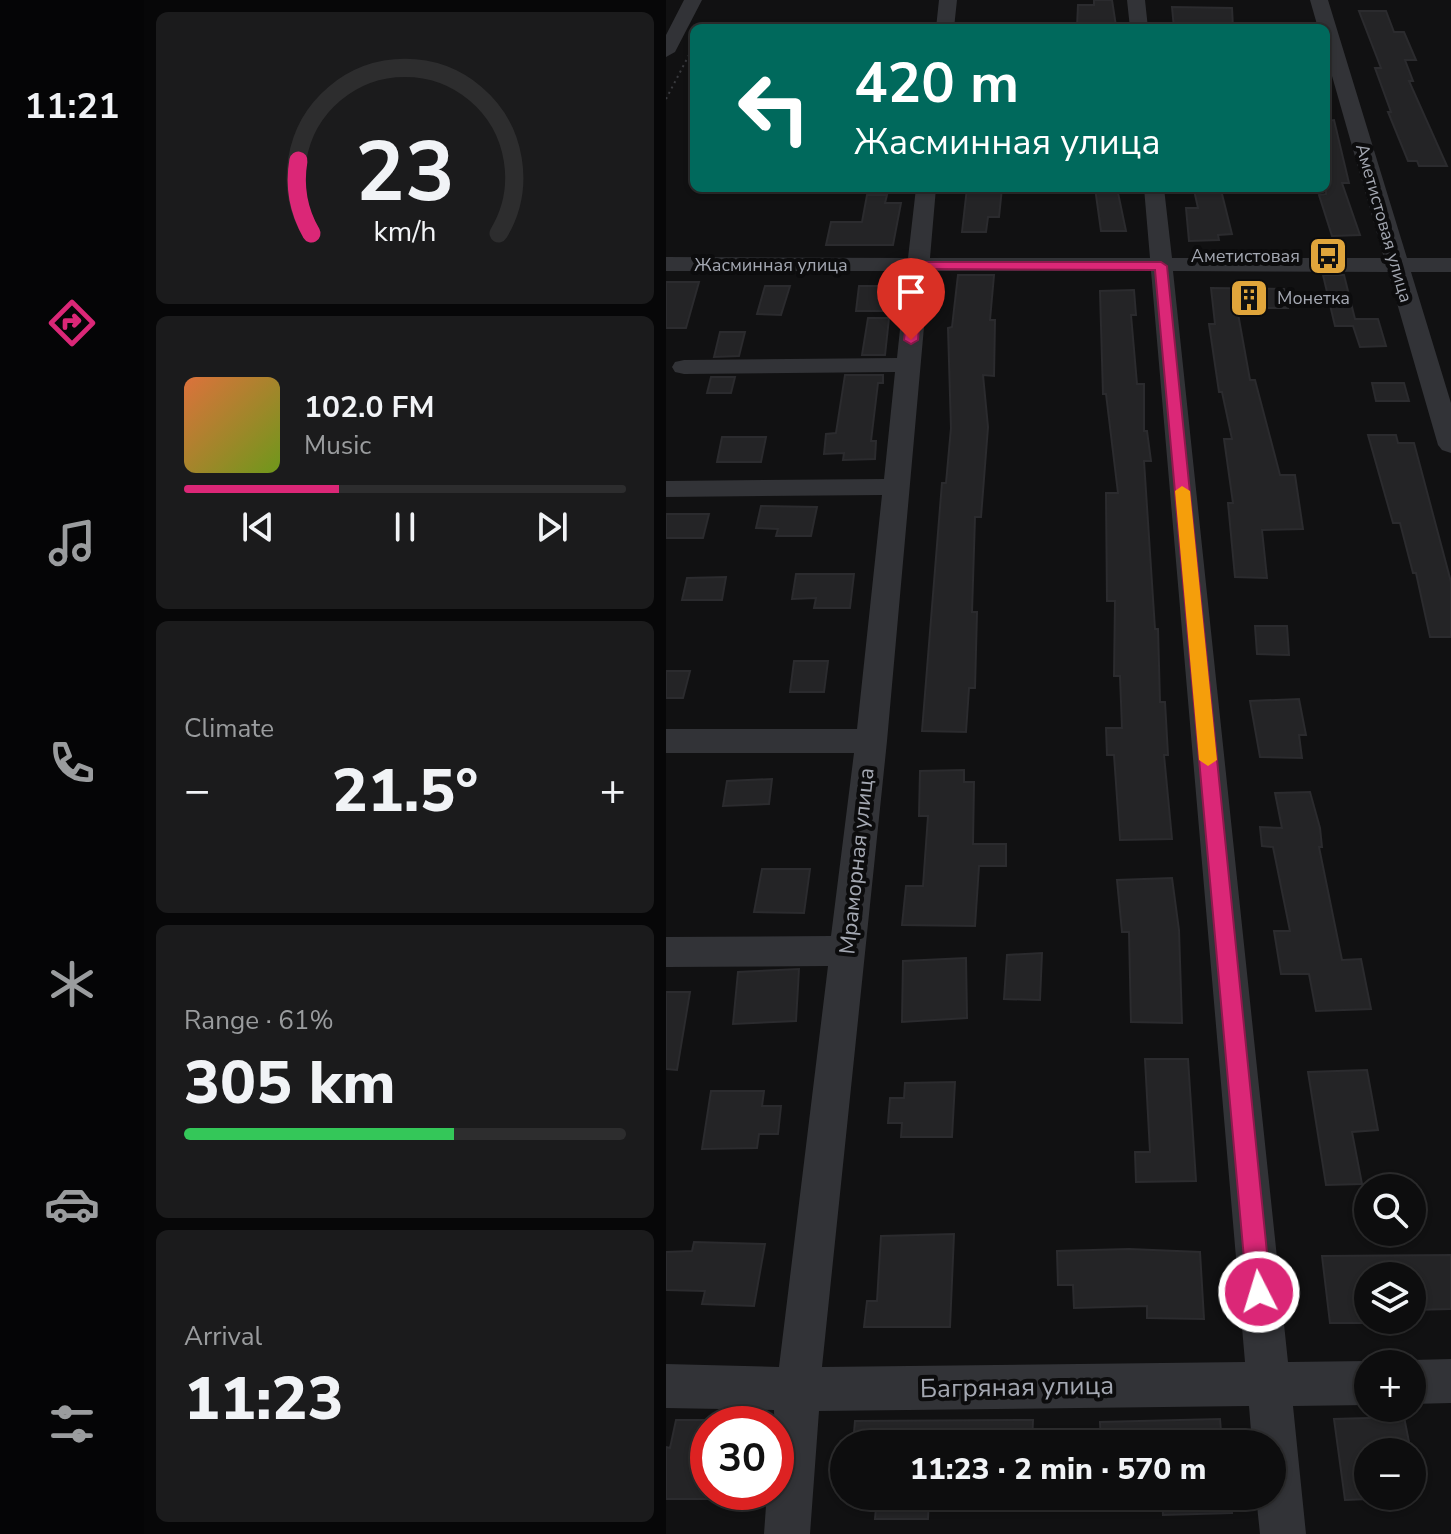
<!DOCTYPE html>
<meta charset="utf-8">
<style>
body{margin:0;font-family:"Nunito Sans",sans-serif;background:#1b1b1c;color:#f1f3f6;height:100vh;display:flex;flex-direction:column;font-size:30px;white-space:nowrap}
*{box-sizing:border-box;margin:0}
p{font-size:26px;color:#9a9c9e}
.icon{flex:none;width:44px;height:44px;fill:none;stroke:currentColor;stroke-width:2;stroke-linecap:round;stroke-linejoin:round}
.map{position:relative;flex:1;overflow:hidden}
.drawer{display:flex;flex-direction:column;gap:12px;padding:12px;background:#070708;width:522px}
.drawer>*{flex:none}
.hud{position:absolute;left:24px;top:24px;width:640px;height:168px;border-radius:12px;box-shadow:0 2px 6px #0004,0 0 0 2px #2d2d2e;background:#00695c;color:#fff;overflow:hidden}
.buttons{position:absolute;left:688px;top:1174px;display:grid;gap:16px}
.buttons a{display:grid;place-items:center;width:72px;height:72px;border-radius:50%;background:#0d0d0e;box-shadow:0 2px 6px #0004,0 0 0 2px #2d2d2e;font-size:40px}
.speed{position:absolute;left:24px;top:1406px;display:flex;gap:16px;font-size:40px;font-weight:700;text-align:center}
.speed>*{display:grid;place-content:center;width:104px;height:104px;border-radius:50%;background:#0d0d0e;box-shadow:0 2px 6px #0004,0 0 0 2px #2d2d2e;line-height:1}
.speed .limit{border:12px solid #d22;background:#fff;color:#111}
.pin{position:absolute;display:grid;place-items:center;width:68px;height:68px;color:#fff;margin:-82px -34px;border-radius:50% 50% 50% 0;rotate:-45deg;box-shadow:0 0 8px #0007}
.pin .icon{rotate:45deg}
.me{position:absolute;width:88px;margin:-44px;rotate:355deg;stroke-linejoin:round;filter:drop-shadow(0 0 6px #0008)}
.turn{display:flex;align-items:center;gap:28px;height:168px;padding:0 32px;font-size:36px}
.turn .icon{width:104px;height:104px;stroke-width:2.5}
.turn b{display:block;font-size:56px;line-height:68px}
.big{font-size:60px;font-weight:800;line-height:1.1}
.drawer .tile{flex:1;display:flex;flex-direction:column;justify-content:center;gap:12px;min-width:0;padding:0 28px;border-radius:12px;background:#1b1b1c}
.drawer .dial{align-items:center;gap:0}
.dial svg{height:208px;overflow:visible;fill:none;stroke:#2d2d2e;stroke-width:7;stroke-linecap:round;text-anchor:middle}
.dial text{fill:#f1f3f6;stroke:none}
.song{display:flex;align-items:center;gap:24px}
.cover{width:96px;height:96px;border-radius:12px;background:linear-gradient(135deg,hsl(20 70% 55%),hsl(80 70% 35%))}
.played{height:8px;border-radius:4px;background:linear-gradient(90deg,#db2777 35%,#2d2d2e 35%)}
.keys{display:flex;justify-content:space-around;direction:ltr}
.heat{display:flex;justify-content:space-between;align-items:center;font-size:44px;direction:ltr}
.charge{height:12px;border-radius:6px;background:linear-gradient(90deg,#34c759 61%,#2d2d2e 0)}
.trip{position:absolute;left:164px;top:1430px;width:456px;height:80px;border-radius:40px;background:#0d0d0e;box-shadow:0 2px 6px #0004,0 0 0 2px #2d2d2e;font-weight:800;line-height:80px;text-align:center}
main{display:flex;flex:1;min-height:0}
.tabs{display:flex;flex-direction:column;width:144px;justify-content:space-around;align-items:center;background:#050506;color:#9a9c9e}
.tabs .icon{width:56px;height:56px}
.tabs .current{color:#db2777}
.tabs b{font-size:36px;color:#f1f3f6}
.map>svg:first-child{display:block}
.building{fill:#242426;stroke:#2b2b2e;stroke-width:2}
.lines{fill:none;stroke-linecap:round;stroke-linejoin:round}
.path{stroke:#393a3e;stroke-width:2;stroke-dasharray:2 4;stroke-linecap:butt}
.minor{fill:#323337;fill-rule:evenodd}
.route{fill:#db2777;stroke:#8e194d;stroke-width:2}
.slow{fill:#f59e0b}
.labels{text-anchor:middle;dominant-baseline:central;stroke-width:8;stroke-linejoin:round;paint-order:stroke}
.far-street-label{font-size:18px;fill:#a4a8b2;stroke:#0c0c0d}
.far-poi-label{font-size:18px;fill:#a4a8b2;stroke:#0c0c0d;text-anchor:end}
.street-label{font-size:22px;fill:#a4a8b2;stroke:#0c0c0d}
.near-street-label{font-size:26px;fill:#a4a8b2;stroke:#0c0c0d}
</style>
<main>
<nav class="tabs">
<b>11:21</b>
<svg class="icon current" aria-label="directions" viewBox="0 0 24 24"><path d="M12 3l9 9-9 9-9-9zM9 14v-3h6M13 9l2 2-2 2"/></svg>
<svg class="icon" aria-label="music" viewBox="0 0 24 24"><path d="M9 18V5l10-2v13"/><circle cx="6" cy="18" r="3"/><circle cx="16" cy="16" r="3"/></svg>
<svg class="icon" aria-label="phone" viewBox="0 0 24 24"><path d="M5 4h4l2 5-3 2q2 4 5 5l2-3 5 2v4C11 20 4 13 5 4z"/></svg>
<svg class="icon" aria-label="climate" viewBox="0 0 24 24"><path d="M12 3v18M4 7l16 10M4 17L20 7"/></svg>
<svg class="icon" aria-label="car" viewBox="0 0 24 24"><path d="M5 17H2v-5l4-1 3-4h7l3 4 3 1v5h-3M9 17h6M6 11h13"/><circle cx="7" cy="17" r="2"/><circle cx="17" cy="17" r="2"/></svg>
<svg class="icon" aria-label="filters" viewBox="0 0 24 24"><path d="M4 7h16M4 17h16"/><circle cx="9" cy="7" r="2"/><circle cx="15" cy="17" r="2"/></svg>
</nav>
<section class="drawer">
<div class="tile dial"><svg viewBox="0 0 100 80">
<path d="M14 69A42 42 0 1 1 86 69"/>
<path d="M14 69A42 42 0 0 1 9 41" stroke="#db2777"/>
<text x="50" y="56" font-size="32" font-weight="700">23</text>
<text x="50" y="72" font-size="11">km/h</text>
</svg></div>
<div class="tile">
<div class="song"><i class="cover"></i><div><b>102.0 FM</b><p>Music</p></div></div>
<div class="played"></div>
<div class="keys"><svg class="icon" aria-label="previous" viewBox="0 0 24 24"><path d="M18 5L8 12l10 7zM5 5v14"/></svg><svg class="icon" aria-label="pause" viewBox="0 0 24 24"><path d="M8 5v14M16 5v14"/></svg><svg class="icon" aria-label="next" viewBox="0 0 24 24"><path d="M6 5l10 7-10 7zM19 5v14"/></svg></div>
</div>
<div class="tile"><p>Climate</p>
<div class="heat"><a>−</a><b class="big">21.5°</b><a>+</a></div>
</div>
<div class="tile"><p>Range · 61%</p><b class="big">305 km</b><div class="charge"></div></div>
<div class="tile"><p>Arrival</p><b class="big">11:23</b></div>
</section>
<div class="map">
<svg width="785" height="1534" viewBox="0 0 785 1534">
<rect width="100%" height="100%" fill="#111112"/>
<path class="building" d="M428,0h18l4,26 -39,1 1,-22h16z
M506,7l60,1 1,20h-59z
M693,11h27l8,21h10l12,28h-11l8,21h-4l38,85h-28l-2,-5h-9l-20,-49h3l-16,-44h6z
M668,120l15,63h-7l18,52 -28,1 -13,-41 7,-1v-73z
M301,188h35l-3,29h-11l-2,15h-24z
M429,188h22l9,43h-25z
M528,190h27l11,44 -14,1 1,5 -30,1 -3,-33h12z
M201,195h20l-2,8h16l-8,42h-67l5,-23h31z
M292,275h36l-4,45h5l-1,56 -11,-1 5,52 -7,90h-6l-3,95h5l-2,76h-6l-3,44 -44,-1 20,-248h4l5,-55 -3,-100 4,-1z
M657,275h21l11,44h23l8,27 -26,1 -7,-21h-18z
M0,282h33l-13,46h-20z
M99,286h25l-9,29 -24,-1z
M193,286h28l-2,25h-29z
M545,288l73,1 4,19h-51l13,72h5l25,95h15l8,54 -41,1 5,48 -32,-1 -7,-74h5l-9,-64h8l-10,-47h-3l-10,-68h6z
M468,290l2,25h-5l6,69h7v47h3l4,30h-7l11,168h3l2,73h5l3,53h-4l8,84 -52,1 -6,-85h-7l-1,-27h16l-2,-52h-6l1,-75h-8l-1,-108h12l-12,-99h-3l-3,-103z
M202,318h21l-4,37h-23z
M54,332h25l-6,24 -25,1z
M179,375h38v8h-5l-7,58h5l-1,18 -32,1 1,-7 -20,1 2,-20 10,-1z
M45,377h24l-4,16h-24z
M706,383h32l5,18h-33z
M702,435h28l2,8h16l37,139v55h-21l-14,-64h-3l-13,-50h-7z
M56,437h44l-5,25h-44z
M95,506l56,1 -6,29h-35l2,-7 -22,-1z
M0,514h43l-6,24h-37z
M130,574h58l-4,34h-36l2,-10 -24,1z
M60,577l-4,23h-40l5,-22z
M589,626h32l2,29 -32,-1z
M128,661h34l-4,31h-34z
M0,671h24l-7,27h-17z
M633,699l7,36h-7l3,23 -42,-1 -10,-56z
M298,770v12h10l-1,62h33v22h-27l-4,60 -73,-1 4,-39h17l5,-70h-9l1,-45z
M106,779l-3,25 -46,2 4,-25z
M644,792l10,36 2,19h-3l23,113 19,-1 10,50 -55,2 -7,-37h-28l-7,-43h16l-17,-84 -11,-1 -2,-19 22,1 -7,-35z
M96,869h48l-6,44 -50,-1z
M506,878l7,52 3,93 -51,-1 -2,-90h-7l-5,-52z
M376,953l-2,47 -36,-1 3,-44z
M300,958l1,60 -65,4 1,-61z
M133,969l-3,52 -63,3 5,-52z
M0,992h24l-13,78 -11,-1z
M479,1059h43l8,122 -60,1 -1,-30h15z
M701,1070l11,60 -26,2 10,52 -36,1 -18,-113z
M289,1082l-3,55h-51l1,-14h-14l2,-25h14l1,-15z
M45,1091h53l-2,15h19l-3,28h-19l-2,14 -55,1z
M288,1234l-4,93h-86l3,-26h10l4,-65z
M28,1242l71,2 -11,62 -52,-2 3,-13 -39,-1v-38l26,-1z
M463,1249l71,3 4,67 -57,-1v-12l-73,2 -1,-23h-15l-1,-34z
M785,1255v54l-39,1v-34h-44v47h-38l-8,-67z
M738,1417l7,35h-43v47l-23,1 -11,-81z
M554,1419l2,25h-121l-1,-22z
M10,1420h32v79h-42v-52l4,1z
M367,1420l-1,24h-179l2,-23z
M211,1496h52l-1,23h-53z
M496,1496h70v17l-69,2z"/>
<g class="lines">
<path class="path" d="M0,99l23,-44"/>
<path class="minor" d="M18,0h18l-27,52 -9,5v-22z
M273,0h18l-3,28h-18z
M461,0h18l3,28h-18z
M644,0h18l79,258h44v14h-40l40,131v50l-9,-3 -4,-5 -50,-173 -215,-1 115,1091 80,-1 7,3h-7v41l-75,1 13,128h-46l-4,-38h16v-52h-20l-3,-38 -430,5 -9,123h-46l3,-42h9l-2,-82 -108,-2v-44l113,3 49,-401 -162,1v-30l165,-1 23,-183h-188v-24h191l25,-234 -216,2v-16l218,-2 11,-107 -211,2 -9,-2 -3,-5 3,-5 9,-2 213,-2 9,-87h-240v-14l242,1 8,-70h20l-6,70h220l-6,-70h20l8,70h212l-58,-203v-27h-8zM263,271h222l94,1091 -423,5 65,-626z
M785,1359v44l-39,1v-40h-9l9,-4z"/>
</g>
<path class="route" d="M247,262h248l6,4 104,1026 -4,8 -8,3 -9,-3 -3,-8 -92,-1022 -231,-1 -6,71 -7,4 -7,-4z"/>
<path class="slow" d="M516,486l8,5 27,269 -9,6 -9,-6 -24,-269z"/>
<defs>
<g id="bus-square" transform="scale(2)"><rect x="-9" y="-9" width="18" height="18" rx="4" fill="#e0a53b" stroke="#0c0c0d"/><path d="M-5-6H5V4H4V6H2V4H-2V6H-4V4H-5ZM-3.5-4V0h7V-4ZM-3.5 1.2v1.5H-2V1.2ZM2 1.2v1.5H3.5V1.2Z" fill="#111"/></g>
<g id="building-square" transform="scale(2)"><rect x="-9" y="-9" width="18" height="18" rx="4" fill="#e0a53b" stroke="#0c0c0d"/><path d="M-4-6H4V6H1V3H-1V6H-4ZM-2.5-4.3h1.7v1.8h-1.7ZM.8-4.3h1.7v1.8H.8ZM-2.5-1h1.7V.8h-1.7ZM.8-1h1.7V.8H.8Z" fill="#111"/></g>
</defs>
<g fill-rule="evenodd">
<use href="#bus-square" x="662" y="256"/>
<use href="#building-square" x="583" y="298"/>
</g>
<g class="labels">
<g class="far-street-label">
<text transform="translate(718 223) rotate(74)">Аметистовая улица</text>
<text x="105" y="265">Жасминная улица</text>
</g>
<g class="far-poi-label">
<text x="634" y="256">Аметистовая</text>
<text x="611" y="298" text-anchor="start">Монетка</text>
</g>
<g class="street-label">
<text transform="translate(191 861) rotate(-84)">Мраморная улица</text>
</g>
<g class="near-street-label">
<text transform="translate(351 1387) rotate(-1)">Багряная улица</text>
</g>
</g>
</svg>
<div class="buttons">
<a><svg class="icon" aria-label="search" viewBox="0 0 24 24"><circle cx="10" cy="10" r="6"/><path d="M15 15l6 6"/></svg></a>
<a><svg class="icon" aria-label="layers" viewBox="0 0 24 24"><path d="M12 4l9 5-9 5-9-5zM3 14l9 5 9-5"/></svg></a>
<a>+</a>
<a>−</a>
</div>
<div class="speed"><div class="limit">30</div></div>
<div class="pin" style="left:245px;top:340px;background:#d93025"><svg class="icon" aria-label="arrive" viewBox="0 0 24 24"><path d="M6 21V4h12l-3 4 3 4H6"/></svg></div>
<svg class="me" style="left:593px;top:1292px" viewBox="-20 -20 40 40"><circle r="17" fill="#db2777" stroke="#fff" stroke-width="3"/><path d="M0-11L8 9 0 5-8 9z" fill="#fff"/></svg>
<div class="trip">11:23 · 2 min · 570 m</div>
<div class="hud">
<div class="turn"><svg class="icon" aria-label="left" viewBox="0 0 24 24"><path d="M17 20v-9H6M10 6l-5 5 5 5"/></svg><div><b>420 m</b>Жасминная улица</div></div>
</div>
</div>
</main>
